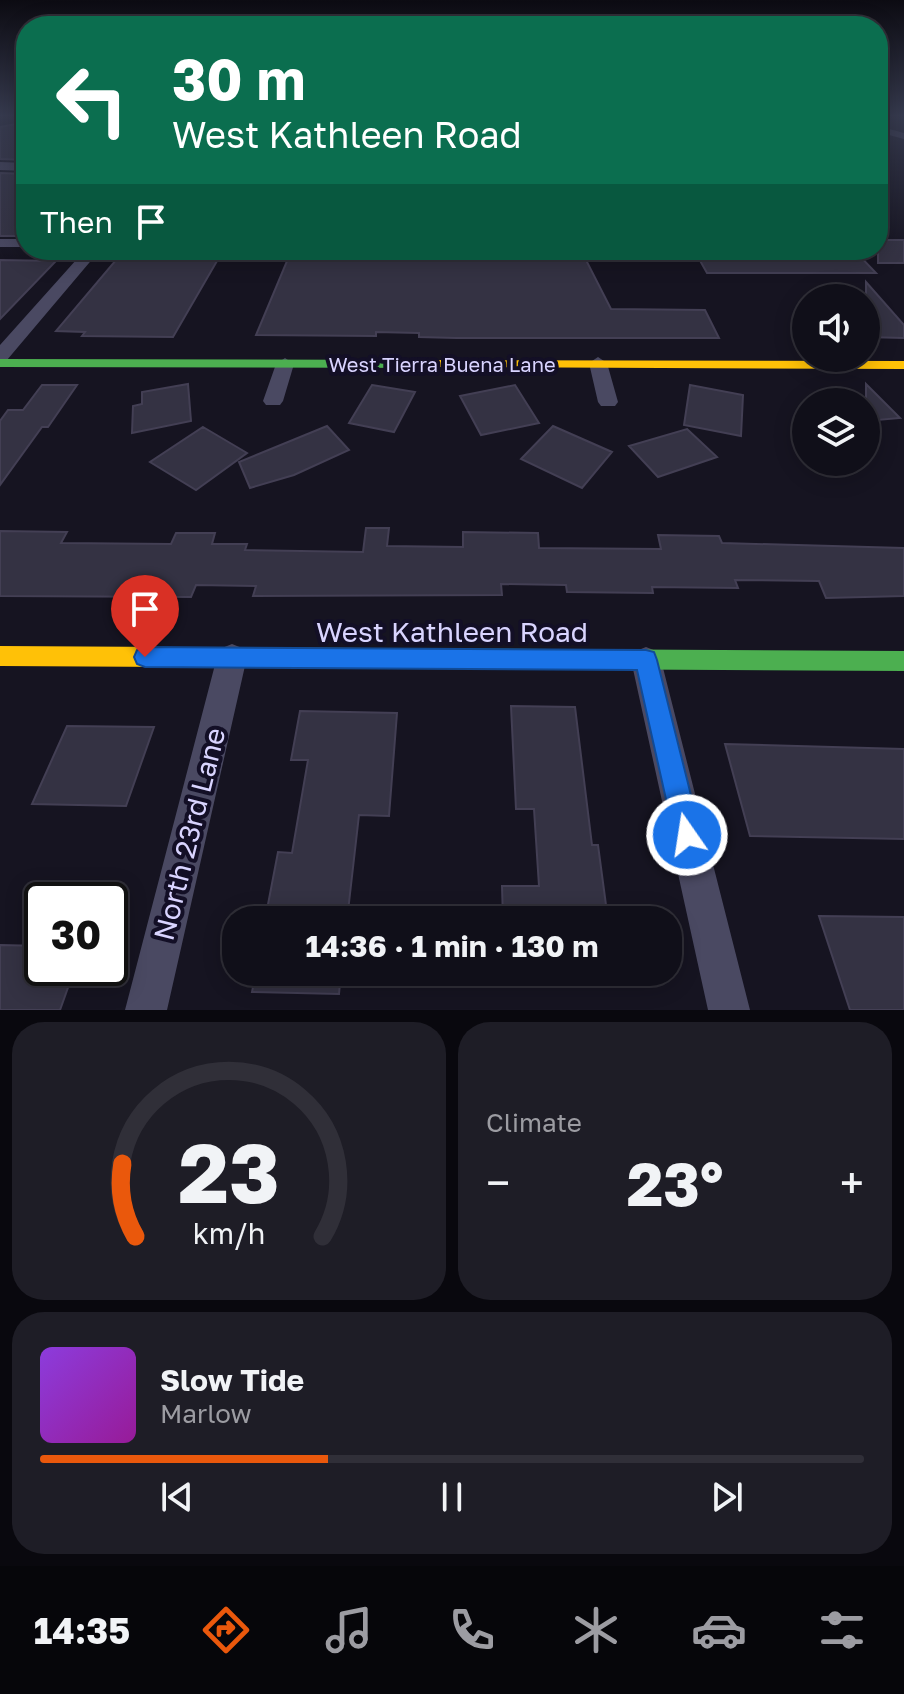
<!DOCTYPE html>
<meta charset="utf-8">
<style>
body{margin:0;font-family:"Golos Text",sans-serif;background:#1e1d26;color:#f1f3f6;height:100vh;display:flex;flex-direction:column;font-size:30px;white-space:nowrap}
*{box-sizing:border-box;margin:0}
p{font-size:26px;color:#9c9ca2}
.icon{flex:none;width:44px;height:44px;fill:none;stroke:currentColor;stroke-width:2;stroke-linecap:round;stroke-linejoin:round}
.map{position:relative;height:1010px;overflow:hidden}
.panel{display:flex;flex-direction:column;gap:12px;padding:12px;background:#09080e;flex:1}
.panel>*{flex:none}
.banner{position:absolute;left:16px;top:16px;width:872px;height:244px;border-radius:32px;box-shadow:0 4px 20px #0003,0 0 0 2px #302f38;background:#0b6e4f;color:#fff;overflow:hidden}
.buttons{position:absolute;left:792px;top:284px;display:grid;gap:16px}
.buttons a{display:grid;place-items:center;width:88px;height:88px;border-radius:50%;background:#100f19;box-shadow:0 4px 20px #0003,0 0 0 2px #302f38;font-size:40px}
.speed{position:absolute;left:24px;top:882px;display:flex;gap:16px;font-size:40px;font-weight:700;text-align:center}
.speed>*{display:grid;place-content:center;width:104px;height:104px;border-radius:50%;background:#100f19;box-shadow:0 4px 20px #0003,0 0 0 2px #302f38;line-height:1}
.speed .limit{border:4px solid #111;border-radius:12px;background:#fff;color:#111}
.pin{position:absolute;display:grid;place-items:center;width:68px;height:68px;color:#fff;margin:-82px -34px;border-radius:50% 50% 50% 0;rotate:-45deg;box-shadow:0 0 8px #0007}
.pin .icon{rotate:45deg}
.me{position:absolute;width:88px;margin:-44px;rotate:347deg;stroke-linejoin:round;filter:drop-shadow(0 0 6px #0008)}
.turn{display:flex;align-items:center;gap:28px;height:168px;padding:0 24px;font-size:36px}
.turn .icon{width:104px;height:104px;stroke-width:2.5}
.turn b{display:block;font-size:56px;line-height:68px}
.then{display:flex;align-items:center;height:76px;padding:0 24px;background:#0003;gap:16px;font-size:30px}
.big{font-size:60px;font-weight:700;line-height:1.1}
.panel .tile{flex:1;display:flex;flex-direction:column;justify-content:center;gap:12px;min-width:0;padding:0 28px;border-radius:32px;background:#1e1d26}
.panel .dial{align-items:center;gap:0}
.dial svg{height:208px;overflow:visible;fill:none;stroke:#302f38;stroke-width:7;stroke-linecap:round;text-anchor:middle}
.dial text{fill:#f1f3f6;stroke:none}
.song{display:flex;align-items:center;gap:24px}
.cover{width:96px;height:96px;border-radius:12px;background:linear-gradient(135deg,hsl(270 70% 55%),hsl(300 70% 35%))}
.played{height:8px;border-radius:4px;background:linear-gradient(90deg,#ea580c 35%,#302f38 35%)}
.keys{display:flex;justify-content:space-around;direction:ltr}
.heat{display:flex;justify-content:space-between;align-items:center;font-size:44px;direction:ltr}
.panel .tiles{flex:1;display:grid;gap:12px;grid-template-columns:1fr 1fr}
.tile:last-child{grid-column:span 2}
.trip{position:absolute;left:222px;top:906px;width:460px;height:80px;border-radius:32px;background:#100f19;box-shadow:0 4px 20px #0003,0 0 0 2px #302f38;font-weight:700;line-height:80px;text-align:center}
.tabs{display:flex;height:128px;justify-content:space-around;align-items:center;background:#06060a;color:#9c9ca2}
.tabs .icon{width:56px;height:56px}
.tabs .on{color:#ea580c}
.tabs b{font-size:36px;color:#f1f3f6}
.map>svg:first-child{display:block}
.building{fill:#343243;stroke:#433f54;stroke-width:2}
.lines{fill:none;stroke-linecap:round;stroke-linejoin:round}
.street{fill:#4a4962;fill-rule:evenodd}
.fast{fill:#4caf50;fill-rule:evenodd}
.slow{fill:#ffc107;fill-rule:evenodd}
.route{fill:#1a73e8;stroke:#114b97;stroke-width:2}
.labels{text-anchor:middle;dominant-baseline:central;stroke-width:8;stroke-linejoin:round;paint-order:stroke}
.far-street-label{font-size:20px;fill:#d9d4ff;stroke:#130f26}
.near-street-label{font-size:28px;fill:#d9d4ff;stroke:#130f26}
</style>
<div class="map">
<svg width="904" height="1010" viewBox="0 0 904 1010">
<rect width="100%" height="100%" fill="#161421"/>
<path class="building" d="M26,122v38l-26,-1v-32z
M0,173l26,1v62h-26z
M878,240h26v23h-26z
M694,250h160l22,23h-169z
M0,260l56,1 -56,58z
M116,260l52,1h49l-44,76 -91,-1 3,-4 -29,-1z
M453,260h133l25,49 94,1 14,28h-263l-37,-1v-4l-43,-1v4l-120,-1 31,-74z
M866,282l38,43v13l-38,-1z
M188,384l3,37 -59,12 1,-27 9,-2v-12z
M866,384l34,34 -34,3z
M42,385h35l-29,42h-6l-42,58v-64l8,-11h15z
M372,385l43,7 -21,40 -45,-9z
M515,385l24,38 -58,12 -21,-39z
M690,385l53,10 -2,41 -57,-11z
M327,426l22,24 -55,25 -44,13 -11,-26z
M553,426l59,26 -30,36 -61,-29z
M203,427l44,26 -51,37 -46,-28z
M687,429l30,28 -59,20 -29,-31z
M366,528h23l-2,18 76,1v-15l75,1 1,15 122,1 -3,-14 61,1 3,7 182,5v48l-78,2 -7,-17 -84,-1 3,8 -86,-1 1,6 -86,-1 -1,-7 -65,-1 1,11 -249,1 3,-10 -60,-1 -5,12 -191,-1v-65l67,1 -6,11 110,1 5,-11h39l-3,11h35l-2,6 118,2z
M511,706l64,1 17,138h6l10,75h-105l-1,-34h37l-5,-77h-18z
M300,711l97,2 -8,103 -30,-1 -12,105h-82l13,-68 14,1 16,-93h-17z
M67,726l87,1 -28,79 -94,-2z
M725,744l179,5v90l-154,-3z
M819,916l85,1v93h-54z
M0,945l42,1v22h33l-15,42h-60z
M256,972h85l-2,22 -87,-2z"/>
<g class="lines">
<path class="street" d="M878,126l26,7v6l-26,-7z
M0,162l26,1v8l-26,-1z
M0,239h26v8h-26z
M85,250h15l-93,110 -7,2v-17z
M598,357l9,6 11,39 -3,4h-14l-3,-4 -9,-39z
M285,358l9,6 -11,37 -3,4h-14l-3,-4 13,-37z
M232,644l10,4 5,9 -80,353h-42l92,-353 5,-9z
M646,647l10,4 5,9 89,350h-42l-77,-350 5,-9z"/>
<path class="fast" d="M0,359l437,1 7,4 -7,4 -437,-1z
M367,648l537,3v20l-537,-3 -8,-3 -3,-7 3,-7z"/>
<path class="slow" d="M437,360l467,1v8l-472,-2v-6z
M0,646l367,2 8,3 3,7 -3,7 -8,3 -367,-2z"/>
</g>
<linearGradient id="sky" x2="0" y2="1"><stop stop-color="#0c0b12"/><stop offset="0.45" stop-color="#363a4e"/><stop offset="1" stop-color="#363a4e" stop-opacity="0"/></linearGradient>
<rect width="904" height="257" fill="url(#sky)"/>
<path class="route" d="M145,647l501,3 8,2 3,8 44,175 -4,9 -10,4 -9,-4 -4,-9 -37,-165 -492,-3 -8,-3 -3,-7 3,-7z"/>
<g class="labels">
<g class="far-street-label">
<text x="442" y="364">West Tierra Buena Lane</text>
</g>
<g class="near-street-label">
<text x="452" y="631">West Kathleen Road</text>
<text transform="translate(189 834) rotate(-76)">North 23rd Lane</text>
</g>
</g>
</svg>
<div class="buttons">
<a><svg class="icon" aria-label="sound" viewBox="0 0 24 24"><path d="M4 9h4l5-4v14l-5-4H4zM17 9q2 3 0 6"/></svg></a>
<a><svg class="icon" aria-label="layers" viewBox="0 0 24 24"><path d="M12 4l9 5-9 5-9-5zM3 14l9 5 9-5"/></svg></a>
</div>
<div class="speed"><div class="limit">30</div></div>
<div class="pin" style="left:145px;top:657px;background:#d93025"><svg class="icon" aria-label="arrive" viewBox="0 0 24 24"><path d="M6 21V4h12l-3 4 3 4H6"/></svg></div>
<svg class="me" style="left:687px;top:835px" viewBox="-20 -20 40 40"><circle r="17" fill="#1a73e8" stroke="#fff" stroke-width="3"/><path d="M0-11L8 9 0 5-8 9z" fill="#fff"/></svg>
<div class="trip">14:36 · 1 min · 130 m</div>
<div class="banner">
<div class="turn"><svg class="icon" aria-label="left" viewBox="0 0 24 24"><path d="M17 20v-9H6M10 6l-5 5 5 5"/></svg><div><b>30 m</b>West Kathleen Road</div></div>
<div class="then">Then<svg class="icon" aria-label="arrive" viewBox="0 0 24 24"><path d="M6 21V4h12l-3 4 3 4H6"/></svg></div>
</div>
</div>
<section class="panel">
<div class="tiles">
<div class="tile dial"><svg viewBox="0 0 100 80">
<path d="M14 69A42 42 0 1 1 86 69"/>
<path d="M14 69A42 42 0 0 1 9 41" stroke="#ea580c"/>
<text x="50" y="56" font-size="32" font-weight="700">23</text>
<text x="50" y="72" font-size="11">km/h</text>
</svg></div>
<div class="tile"><p>Climate</p>
<div class="heat"><a>−</a><b class="big">23°</b><a>+</a></div>
</div>
<div class="tile">
<div class="song"><i class="cover"></i><div><b>Slow Tide</b><p>Marlow</p></div></div>
<div class="played"></div>
<div class="keys"><svg class="icon" aria-label="previous" viewBox="0 0 24 24"><path d="M18 5L8 12l10 7zM5 5v14"/></svg><svg class="icon" aria-label="pause" viewBox="0 0 24 24"><path d="M8 5v14M16 5v14"/></svg><svg class="icon" aria-label="next" viewBox="0 0 24 24"><path d="M6 5l10 7-10 7zM19 5v14"/></svg></div>
</div>
</div>
</section>
<nav class="tabs">
<b>14:35</b>
<svg class="icon on" aria-label="directions" viewBox="0 0 24 24"><path d="M12 3l9 9-9 9-9-9zM9 14v-3h6M13 9l2 2-2 2"/></svg>
<svg class="icon" aria-label="music" viewBox="0 0 24 24"><path d="M9 18V5l10-2v13"/><circle cx="6" cy="18" r="3"/><circle cx="16" cy="16" r="3"/></svg>
<svg class="icon" aria-label="phone" viewBox="0 0 24 24"><path d="M5 4h4l2 5-3 2q2 4 5 5l2-3 5 2v4C11 20 4 13 5 4z"/></svg>
<svg class="icon" aria-label="climate" viewBox="0 0 24 24"><path d="M12 3v18M4 7l16 10M4 17L20 7"/></svg>
<svg class="icon" aria-label="car" viewBox="0 0 24 24"><path d="M5 17H2v-5l4-1 3-4h7l3 4 3 1v5h-3M9 17h6M6 11h13"/><circle cx="7" cy="17" r="2"/><circle cx="17" cy="17" r="2"/></svg>
<svg class="icon" aria-label="filters" viewBox="0 0 24 24"><path d="M4 7h16M4 17h16"/><circle cx="9" cy="7" r="2"/><circle cx="15" cy="17" r="2"/></svg>
</nav>
